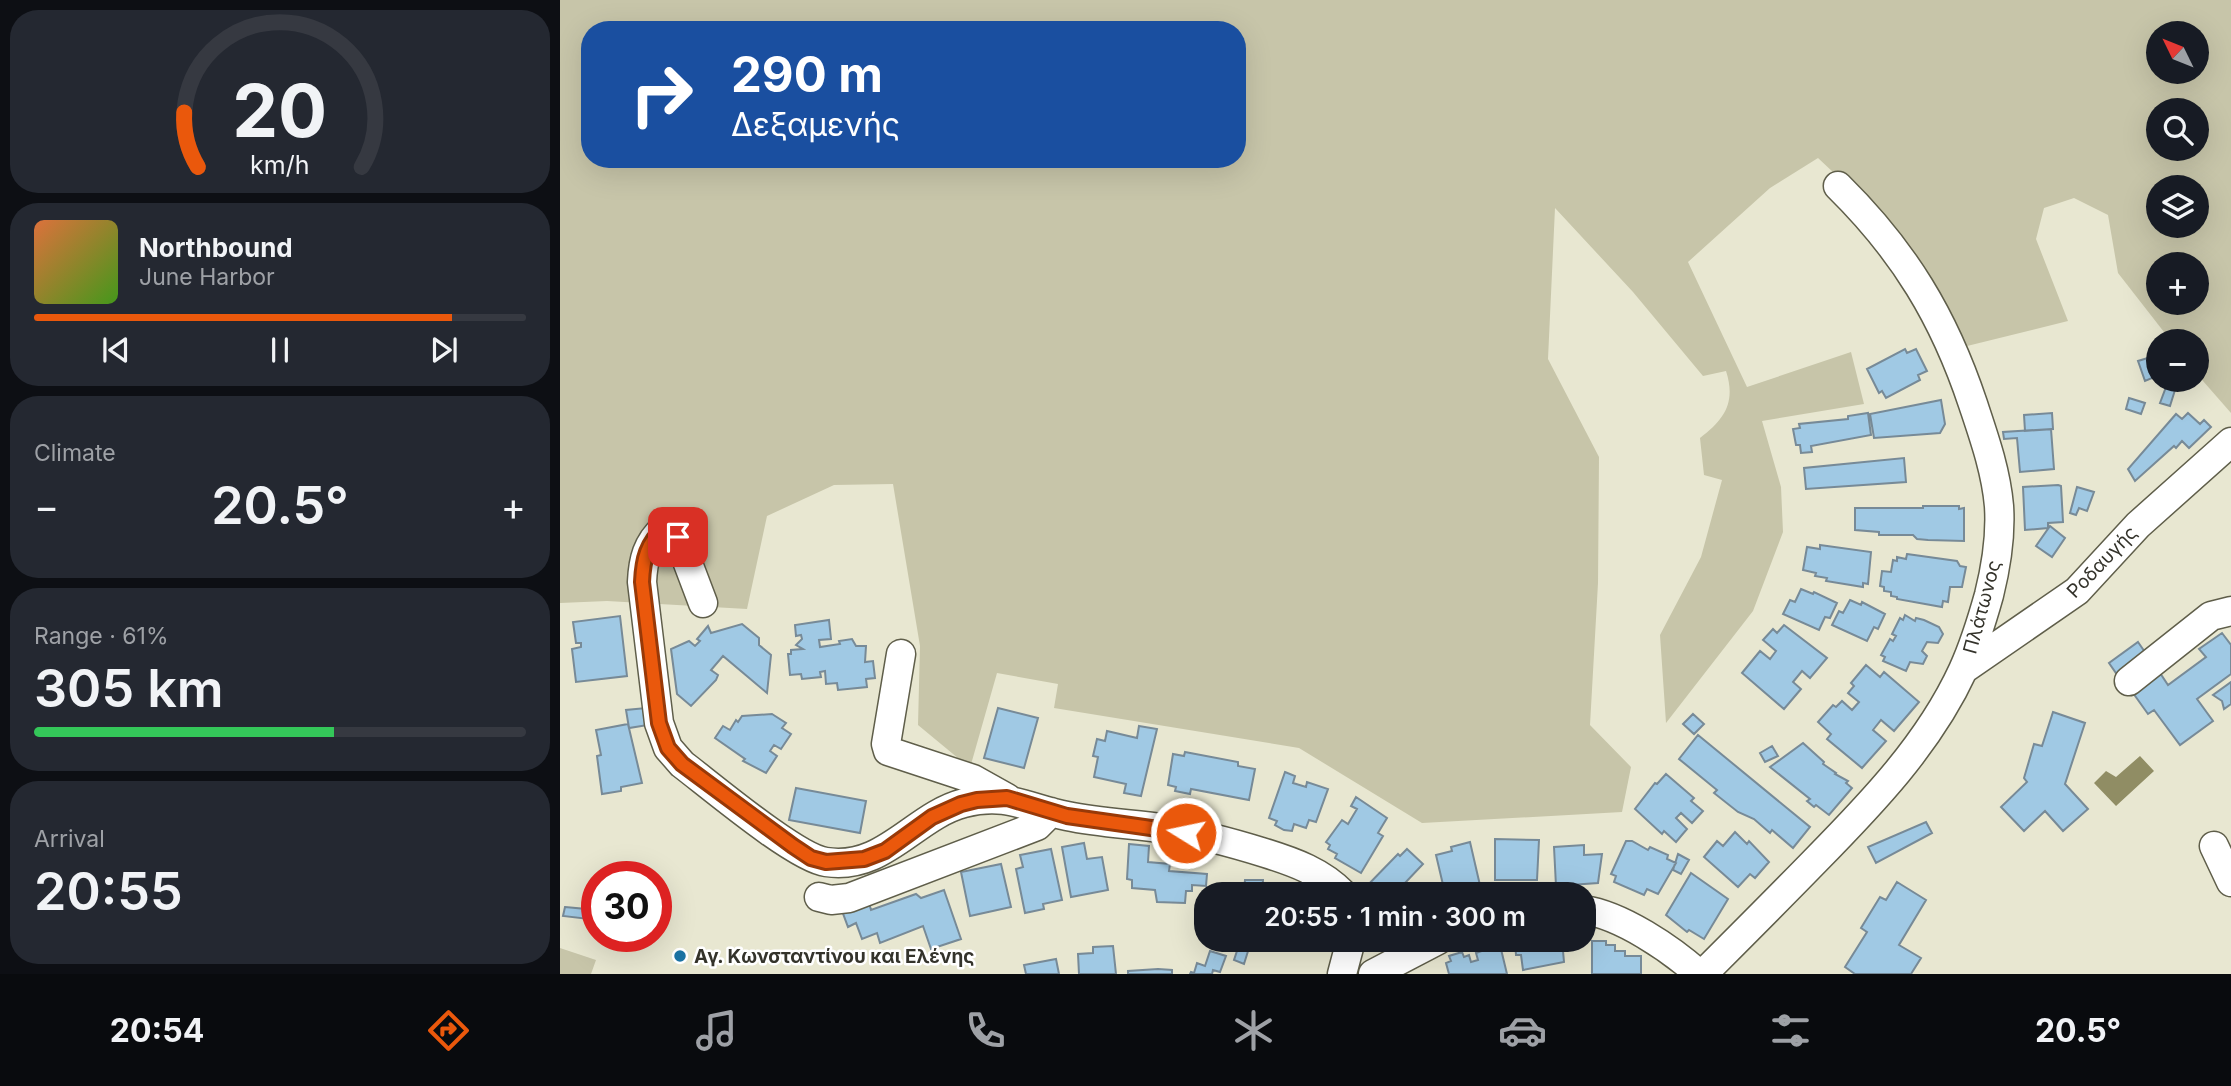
<!DOCTYPE html>
<meta charset="utf-8">
<style>
body{margin:0;font-family:Inter,sans-serif;background:#242831;color:#f1f3f6;height:100vh;display:flex;flex-direction:column;font-size:26px;white-space:nowrap}
*{box-sizing:border-box;margin:0}
p{font-size:23px;color:#9ea1a6}
.icon{flex:none;width:38px;height:38px;fill:none;stroke:currentColor;stroke-width:2;stroke-linecap:round;stroke-linejoin:round}
.map{position:relative;flex:1;overflow:hidden}
.side{display:flex;flex-direction:column;gap:10px;padding:10px;background:#0d0f14;width:560px}
.side>*{flex:none}
.guide{position:absolute;left:21px;top:21px;width:665px;height:147px;border-radius:28px;box-shadow:0 7px 28px #0002;background:#1a4fa0;color:#fff;overflow:hidden}
.needle{width:46px;rotate:313deg}
.controls{position:absolute;left:1586px;top:21px;display:grid;gap:14px}
.controls a{display:grid;place-items:center;width:63px;height:63px;border-radius:50%;background:#171b24;box-shadow:0 7px 28px #0002;font-size:35px}
.speed{position:absolute;left:21px;top:861px;display:flex;gap:14px;font-size:35px;font-weight:700;text-align:center}
.speed>*{display:grid;place-content:center;width:91px;height:91px;border-radius:50%;background:#171b24;box-shadow:0 7px 28px #0002;line-height:1}
.speed .limit{border:10px solid #d22;background:#fff;color:#111}
.pin{position:absolute;display:grid;place-items:center;width:60px;height:60px;color:#fff;margin:-30px;border-radius:14px;box-shadow:0 4px 10px #0006}
.me{position:absolute;width:77px;margin:-38px;rotate:280deg;stroke-linejoin:round;filter:drop-shadow(0 0 5px #0008)}
.turn{display:flex;align-items:center;gap:24px;height:147px;padding:0 35px;font-size:32px}
.turn .icon{width:91px;height:91px;stroke-width:2.5}
.turn b{display:block;font-size:49px;line-height:60px}
.big{font-size:52px;font-weight:600;line-height:1.1}
.side .card{flex:1;display:flex;flex-direction:column;justify-content:center;gap:10px;min-width:0;padding:0 24px;border-radius:28px;background:#242831}
.side .dial{align-items:center;gap:0}
.dial svg{height:182px;overflow:visible;fill:none;stroke:#363941;stroke-width:7;stroke-linecap:round;text-anchor:middle}
.dial text{fill:#f1f3f6;stroke:none}
.song{display:flex;align-items:center;gap:21px}
.cover{width:84px;height:84px;border-radius:10px;background:linear-gradient(135deg,hsl(20 70% 55%),hsl(100 70% 35%))}
.played{height:7px;border-radius:4px;background:linear-gradient(90deg,#ea580c 85%,#363941 85%)}
.keys{display:flex;justify-content:space-around;direction:ltr}
.heat{display:flex;justify-content:space-between;align-items:center;font-size:38px;direction:ltr}
.charge{height:10px;border-radius:5px;background:linear-gradient(90deg,#34c759 61%,#363941 0)}
.trip{position:absolute;left:634px;top:882px;width:402px;height:70px;border-radius:28px;background:#171b24;box-shadow:0 7px 28px #0002;font-weight:600;line-height:70px;text-align:center}
.menu{display:flex;height:112px;justify-content:space-around;align-items:center;background:#090b0e;color:#9ea1a6}
.menu .icon{width:49px;height:49px}
.menu .on{color:#ea580c}
.menu b{font-size:32px;color:#f1f3f6}
main{display:flex;flex:1;min-height:0}
.map>svg:first-child{display:block}
.green{fill:#c7c5a9;fill-rule:evenodd}
.water{fill:#908d64}
.building{fill:#a0c9e4;stroke:#778a97;stroke-width:2}
.lines{fill:none;stroke-linecap:round;stroke-linejoin:round}
.minor-casing{stroke:#5f5e4a;stroke-width:31}
.minor{stroke:#fff;stroke-width:28}
.route-casing{stroke:#983908;stroke-width:18}
.route{stroke:#ea580c;stroke-width:12}
.poi-dot{fill:#1b73a3;stroke:#fff;stroke-width:2.5}
.labels{text-anchor:middle;dominant-baseline:central;stroke-width:5;stroke-linejoin:round;paint-order:stroke}
.street-label{font-size:19px;fill:#34332b;stroke:#fff}
.poi-label{font-size:19px;font-weight:bold;fill:#34332b;stroke:#fff;text-anchor:start}
</style>
<main>
<section class="side">
<div class="card dial"><svg viewBox="0 0 100 80">
<path d="M14 69A42 42 0 1 1 86 69"/>
<path d="M14 69A42 42 0 0 1 8 45" stroke="#ea580c"/>
<text x="50" y="56" font-size="32" font-weight="700">20</text>
<text x="50" y="72" font-size="11">km/h</text>
</svg></div>
<div class="card">
<div class="song"><i class="cover"></i><div><b>Northbound</b><p>June Harbor</p></div></div>
<div class="played"></div>
<div class="keys"><svg class="icon" aria-label="previous" viewBox="0 0 24 24"><path d="M18 5L8 12l10 7zM5 5v14"/></svg><svg class="icon" aria-label="pause" viewBox="0 0 24 24"><path d="M8 5v14M16 5v14"/></svg><svg class="icon" aria-label="next" viewBox="0 0 24 24"><path d="M6 5l10 7-10 7zM19 5v14"/></svg></div>
</div>
<div class="card"><p>Climate</p>
<div class="heat"><a>−</a><b class="big">20.5°</b><a>+</a></div>
</div>
<div class="card"><p>Range · 61%</p><b class="big">305 km</b><div class="charge"></div></div>
<div class="card"><p>Arrival</p><b class="big">20:55</b></div>
</section>
<div class="map">
<svg width="1671" height="974" viewBox="0 0 1671 974">
<rect width="100%" height="100%" fill="#e8e7d1"/>
<path class="green" d="M0,0h1671v413l-35,-40v-32h-25l-53,-68 -10,-58 -34,-17 -30,10 -8,31 32,82 -105,26 -96,-143 -49,-46 -48,30 -82,74 59,125 104,-35 13,52 -102,17 19,66 2,45 -30,79 -87,112 -6,-88 41,-78 21,-77 -18,-5 -4,-37c25,-19 36,-36 26,-67l-23,5 -70,-84 -78,-84 -7,151 51,98 -1,126 -8,142 41,42 -9,45 -200,11 -123,-75 -245,-40 4,-24 -61,-11 -27,95 -52,-43 2,-79 -27,-162 -59,1 -67,31 -20,93 -140,-8 -47,2zM30,30h647v129h-647zM1598,33h38v39h-38zM1598,110h38v39h-38zM1598,187h38v39h-38zM1598,264h38v39h-38z
M0,948l36,12 -5,14h-31z"/>
<path class="water" d="M1580,756l14,15 -38,35 -22,-23 12,-12 10,6z"/>
<path class="building" d="M1345,349l2,4 9,-4 11,22 -9,4 2,5 -34,18 -4,-7 -3,2 -12,-24z
M1591,357l6,19 -12,5 -7,-20z
M1606,387l9,3 -5,16 -10,-3z
M1569,398l16,5 -4,11 -15,-5z
M1381,400l4,24 -5,9 -66,5 -4,-24z
M1308,413l3,22 -60,11 1,6 -11,1 -1,-8h-4l-3,-16 7,-1 -1,-4 49,-5v-3z
M1492,413l1,16 -28,2 -1,-16z
M1628,413l12,11 4,-4 7,7 -22,21 -7,-7 -6,7 -2,-2 -39,35 -7,-12 48,-55 6,5z
M1491,429l3,40 -34,3 -3,-34 -13,1 -1,-7z
M1344,458l2,24 -100,7 -2,-21z
M1498,485l3,1 2,36 -15,1v5l-23,2 -2,-43z
M1517,487l17,5 -7,19 -8,-3 -3,7 -6,-2z
M1363,506h36v3l5,-1v33l-36,-1 -11,-1 -4,-4h-34v-3l-24,-2v-22h68z
M1490,526l15,12 -13,19 -16,-11z
M1260,545l51,7 -3,32 -5,-1v4l-37,-6 1,-3 -12,-2 1,-3 -13,-3 4,-23 13,2z
M1347,554l50,7 3,5 6,1 -4,20h-12l-2,15 -5,-1 -1,6 -45,-8v-2l-6,-1v-4l-7,-1v-4l-4,-1 2,-15 9,1 2,-12 4,1v-4l9,2z
M1241,589l12,5 1,-2 23,11 -7,15 -5,-1 -6,13 -36,-16 7,-14 5,2z
M1290,600l11,5 1,-3 23,12 -7,15 -4,-2 -7,14 -35,-16 7,-14 4,2z
M1345,615l10,6 1,-3 8,2 15,7 4,7 -5,9 -11,-1 -5,9 5,5 -4,8 -13,-2 -4,9 -23,-10 2,-4 -4,-2 9,-16 3,2 3,-5 -4,-2 8,-16 3,2z
M60,616l7,60 -51,6 -4,-33 9,-2v-4h-5l-3,-21z
M269,620l2,19 -12,1 1,7 20,-3 -1,-3 13,-2 4,7h10l-1,16 8,-1 2,17 -9,1 1,8 -29,3 -1,-7 -11,1 -1,-13 -5,1 1,5 -19,2 -1,-5 -11,1 -2,-21h3v-4l12,-1 -7,-4 6,-6 -1,-4 -5,1 -1,-11z
M182,624l17,14v7l12,10 -4,38 -44,-37 -12,14 7,5 -2,5 -25,26 -14,-12 -6,-45 18,-8 6,5 5,-5 -3,-2 11,-13 3,7z
M1224,625l43,33 -17,20 -8,-7 -9,11 8,7 -17,20 -42,-36 18,-22 10,8 6,-8 -13,-11 10,-11 4,4z
M1662,633l9,12v29l-34,25 16,22 -33,24 -26,-35 -6,4 -15,-21 27,-20 8,12 38,-28 -7,-8z
M1578,642l9,13 -29,21 -9,-13z
M1306,665l14,12 4,-5 35,30 -25,29 -13,-11 -8,10 13,11 -24,27 -35,-29 4,-5 -13,-12 15,-17 3,2 6,-6 10,9 7,-8 -11,-9 6,-7 -3,-3z
M1671,682v22l-7,5 -2,-8 -9,-6z
M86,708l2,17 -19,3 -3,-18z
M438,708l40,10 -14,50 -40,-10z
M1493,712l32,11 -20,61 23,25 -25,22 -18,-20 -21,20 -23,-24 26,-25 -3,-4 10,-34 8,2z
M212,714l14,9 -4,5 9,6 -10,15 -7,-4 -4,6 7,5 -11,17 -23,-12 2,-2 -30,-21 8,-12 7,4 6,-10 2,2 4,-6z
M1133,714l11,10 -10,10 -11,-10z
M68,724l14,59 -21,4v4l-19,3 -5,-38 4,-1 -5,-25z
M579,726l18,3 -16,67 -17,-3 2,-9 -32,-7 4,-20 -5,-1 4,-17 8,2 2,-10 30,7z
M1138,735l112,92 -17,21 -21,-18 -2,3 -16,-14 -16,-7 -24,-19 3,-3 -38,-31z
M1243,743l21,19 -1,2 13,9 -1,1 13,7 -2,2 6,5 -23,27 -13,-10 -2,2 -7,-6 3,-2 -40,-32z
M1212,746l6,10 -13,6 -5,-9z
M625,752l53,10v4l17,3 -6,31 -58,-11 -1,5 -15,-3 1,-4 -8,-2 5,-31 11,2z
M725,772l10,4 -2,7 13,4 1,-5 21,7 -12,33 -7,-2 -3,8 -12,-4 -2,7 -8,-1 -9,-5 2,-4 -8,-3z
M1106,774l28,24 -3,3 12,10 -11,12 -11,-10 -5,5 11,11 -11,13 -12,-11 -2,3 -27,-25 20,-26 2,1z
M236,788l70,13 -6,32 -71,-13z
M796,797l31,21 -9,15 5,3 -22,37 -26,-15 2,-4 -9,-5 2,-4 -4,-3 16,-22 6,4 9,-15 -6,-3z
M1366,822l6,11 -56,30 -8,-16z
M1175,832l12,12 2,-3 20,21 -14,16 -5,-4 -12,13 -34,-30 13,-16 6,5z
M935,839l44,1 -2,40h-42z
M1066,841h6l16,9 2,-3 18,8 -1,4 9,4 -18,31 -11,-5 -3,6 -30,-13 2,-6 -5,-2z
M910,842l12,52h-32l-2,-6 -4,1 -8,-34 16,-4 -1,-4z
M524,843l3,16 15,-2 6,33 -37,7 -9,-50z
M569,844l20,2 -1,16 22,2 -1,7 38,3 -1,12 -14,-1v6h-6l-1,12 -28,-1 -2,-12 -23,-2v-8l-5,-1z
M610,845l17,2 -1,9 -17,-1z
M1024,845v10l18,-1 -4,29 -42,3 -2,-39z
M491,849l11,51 -19,4 1,5 -19,4 -9,-44 7,-2 -3,-12z
M847,849l16,15 -19,20 10,10 -54,-1 38,-39 2,2z
M1118,854l11,6 -8,14 -8,-4z
M441,864l10,43 -41,9 -9,-44z
M1131,873l37,26 -24,40 -15,-9 -2,2 -21,-17z
M685,880h18l-1,14h-34v-4h16z
M1337,882l29,18 -27,45 22,13 -10,16h-56l-10,-7 22,-35 -6,-4 19,-31 6,3z
M384,890l17,49 -30,10 -8,-23 -43,17 -3,-10 -15,6 -6,-16 -8,4 -7,-19 27,-9 3,11 45,-16 5,4z
M5,907l32,3v10l-34,-4z
M1002,940l2,22 -41,8 -2,-15h-5l-1,-14z
M934,941l2,6 4,-2 7,29h-58l-3,-11 5,-2 -2,-5 13,-4 2,5 5,-2 2,7 7,-2 -2,-7 6,-2 -2,-5z
M1032,941h14v4h9v6h10v5h16v18h-49z
M679,945l10,3 -5,16 -10,-4z
M553,946l3,28h-37l-1,-20 15,-1v-6z
M650,951l16,5 -6,16 -7,-2 -1,4h-22l1,-2 3,1 3,-10 8,3z
M496,959l3,15h-33l-2,-9z
M598,969l14,1v4h-44v-3z"/>
<g class="lines">
<g class="minor-casing">
<path id="minor" d="M143,603l-25,-66 -7,-8 -7,-1c-17,15 -21,32 -22,54l17,141 9,25 14,16c29,22 114,94 144,98 58,9 88,-46 138,-59 43,-11 63,5 103,13 33,7 67,8 100,13 33,5 66,14 98,24 29,9 57,19 78,41
M341,654l-15,90 2,7 85,28 34,19
M1404,669l113,-78 61,-66 93,-83
M1569,681l82,-65 20,-5
M1654,846l17,36
M259,897l12,3 18,-2 188,-72 14,-14
M1024,910c37,5 87,39 115,64
M782,974l9,-34
M813,974l65,-34
M1143,974c37,-37 75,-75 112,-113 56,-57 114,-117 148,-191 11,-24 19,-50 26,-75 7,-28 12,-59 10,-89 -3,-35 -15,-69 -26,-102 -29,-87 -69,-153 -135,-218"/>
</g>
<use href="#minor" class="minor"/>
</g>
<g class="lines">
<g class="route-casing">
<path id="route" d="M118,537l-7,-8 -7,-1c-17,15 -21,31 -22,54l17,141 9,25 14,16 111,82 18,12 15,4 38,-3 21,-8 47,-34 29,-13 16,-4 30,-2 60,18 119,17"/>
</g>
<use href="#route" class="route"/>
</g>
<circle class="poi-dot" cx="120" cy="956" r="7"/>
<g class="labels">
<g class="street-label">
<text transform="translate(1542 562) rotate(-46)">Ροδαυγής</text>
<text transform="translate(1422 607) rotate(-75)">Πλάτωνος</text>
</g>
<g class="poi-label">
<text x="134" y="956">Αγ. Κωνσταντίνου και Ελένης</text>
</g>
</g>
</svg>
<div class="controls">
<a><svg class="needle" viewBox="-14 -14 28 28"><path d="M0-13l5 13h-10z" fill="#e53935"/><path d="M0 13l5-13h-10z" fill="#9ea1a6"/></svg></a>
<a><svg class="icon" aria-label="search" viewBox="0 0 24 24"><circle cx="10" cy="10" r="6"/><path d="M15 15l6 6"/></svg></a>
<a><svg class="icon" aria-label="layers" viewBox="0 0 24 24"><path d="M12 4l9 5-9 5-9-5zM3 14l9 5 9-5"/></svg></a>
<a>+</a>
<a>−</a>
</div>
<div class="speed"><div class="limit">30</div></div>
<div class="pin" style="left:118px;top:537px;background:#d93025"><svg class="icon" aria-label="arrive" viewBox="0 0 24 24"><path d="M6 21V4h12l-3 4 3 4H6"/></svg></div>
<svg class="me" style="left:626px;top:833px" viewBox="-20 -20 40 40"><circle r="17" fill="#ea580c" stroke="#fff" stroke-width="3"/><path d="M0-11L8 9 0 5-8 9z" fill="#fff"/></svg>
<div class="trip">20:55 · 1 min · 300 m</div>
<div class="guide">
<div class="turn"><svg class="icon" aria-label="right" viewBox="0 0 24 24"><path d="M7 20v-9h11M14 6l5 5-5 5"/></svg><div><b>290 m</b>Δεξαμενής</div></div>
</div>
</div>
</main>
<nav class="menu">
<b>20:54</b>
<svg class="icon on" aria-label="directions" viewBox="0 0 24 24"><path d="M12 3l9 9-9 9-9-9zM9 14v-3h6M13 9l2 2-2 2"/></svg>
<svg class="icon" aria-label="music" viewBox="0 0 24 24"><path d="M9 18V5l10-2v13"/><circle cx="6" cy="18" r="3"/><circle cx="16" cy="16" r="3"/></svg>
<svg class="icon" aria-label="phone" viewBox="0 0 24 24"><path d="M5 4h4l2 5-3 2q2 4 5 5l2-3 5 2v4C11 20 4 13 5 4z"/></svg>
<svg class="icon" aria-label="climate" viewBox="0 0 24 24"><path d="M12 3v18M4 7l16 10M4 17L20 7"/></svg>
<svg class="icon" aria-label="car" viewBox="0 0 24 24"><path d="M5 17H2v-5l4-1 3-4h7l3 4 3 1v5h-3M9 17h6M6 11h13"/><circle cx="7" cy="17" r="2"/><circle cx="17" cy="17" r="2"/></svg>
<svg class="icon" aria-label="filters" viewBox="0 0 24 24"><path d="M4 7h16M4 17h16"/><circle cx="9" cy="7" r="2"/><circle cx="15" cy="17" r="2"/></svg>
<b>20.5°</b>
</nav>
